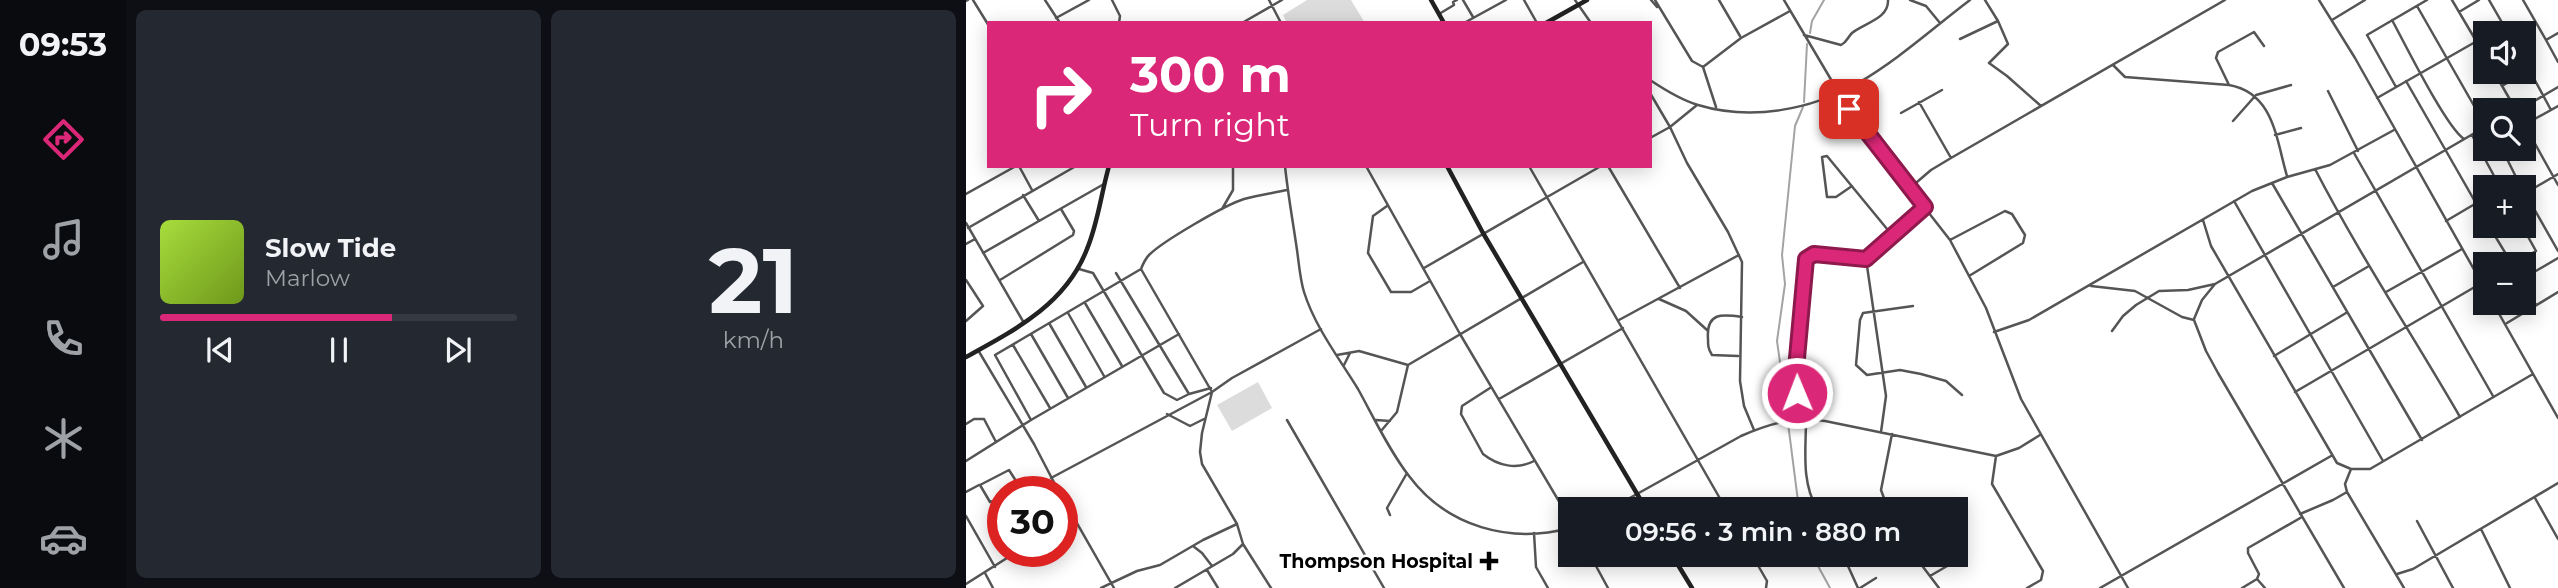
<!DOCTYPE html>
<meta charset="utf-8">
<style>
body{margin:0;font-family:Montserrat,sans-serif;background:#242831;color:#f1f3f6;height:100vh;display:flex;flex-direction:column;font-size:26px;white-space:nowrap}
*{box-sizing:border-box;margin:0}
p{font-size:23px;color:#9ea1a6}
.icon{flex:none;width:38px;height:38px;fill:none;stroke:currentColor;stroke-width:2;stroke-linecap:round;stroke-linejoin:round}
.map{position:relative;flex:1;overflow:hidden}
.panel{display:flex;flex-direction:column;gap:10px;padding:10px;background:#0d0f14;width:840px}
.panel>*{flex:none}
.top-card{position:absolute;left:21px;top:21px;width:665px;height:147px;border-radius:0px;box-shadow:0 4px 18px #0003;background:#db2777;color:#fff;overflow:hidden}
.buttons{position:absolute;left:1507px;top:21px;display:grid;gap:14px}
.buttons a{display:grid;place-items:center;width:63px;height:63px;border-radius:0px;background:#171b24;box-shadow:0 4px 18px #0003;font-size:35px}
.speed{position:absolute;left:21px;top:476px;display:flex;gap:14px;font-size:35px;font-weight:700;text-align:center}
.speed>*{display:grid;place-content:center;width:91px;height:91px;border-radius:50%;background:#171b24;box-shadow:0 4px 18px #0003;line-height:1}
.speed .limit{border:10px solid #d22;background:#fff;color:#111}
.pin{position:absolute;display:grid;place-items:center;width:60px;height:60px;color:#fff;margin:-30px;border-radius:14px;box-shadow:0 4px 10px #0006}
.me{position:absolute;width:77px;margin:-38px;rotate:359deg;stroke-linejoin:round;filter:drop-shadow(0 0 5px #0008)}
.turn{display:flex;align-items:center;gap:24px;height:147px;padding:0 28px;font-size:32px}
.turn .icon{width:91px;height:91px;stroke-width:2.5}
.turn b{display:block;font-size:49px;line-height:60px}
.panel .card{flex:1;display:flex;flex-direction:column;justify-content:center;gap:10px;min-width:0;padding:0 24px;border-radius:10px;background:#242831}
.panel .dial{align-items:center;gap:0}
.dial b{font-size:91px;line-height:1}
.song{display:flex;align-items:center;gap:21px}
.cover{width:84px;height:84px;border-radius:10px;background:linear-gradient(135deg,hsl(80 70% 55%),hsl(80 70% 35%))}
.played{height:7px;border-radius:4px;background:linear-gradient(90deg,#db2777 65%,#363941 65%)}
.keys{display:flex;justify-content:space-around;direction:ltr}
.panel .tiles{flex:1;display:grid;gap:10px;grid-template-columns:repeat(2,1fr)}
.trip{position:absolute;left:592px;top:497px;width:410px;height:70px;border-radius:0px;background:#171b24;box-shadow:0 4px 18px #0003;font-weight:600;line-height:70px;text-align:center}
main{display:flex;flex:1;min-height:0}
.tabs{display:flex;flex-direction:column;width:126px;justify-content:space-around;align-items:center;background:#090b0e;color:#9ea1a6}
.tabs .icon{width:49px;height:49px}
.tabs .on{color:#db2777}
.tabs b{font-size:32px;color:#f1f3f6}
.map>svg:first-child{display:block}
.green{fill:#dcdcdc}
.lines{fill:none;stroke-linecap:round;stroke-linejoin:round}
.stream{stroke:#a3a3a3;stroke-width:2}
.street{stroke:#555;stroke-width:2.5}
.secondary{stroke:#222;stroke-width:4.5}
.street-bridge{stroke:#555;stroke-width:2.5}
.route-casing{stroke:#8e194d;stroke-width:18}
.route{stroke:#db2777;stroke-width:12}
.poi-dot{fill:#000;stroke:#fff;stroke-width:2.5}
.labels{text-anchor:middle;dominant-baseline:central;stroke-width:5;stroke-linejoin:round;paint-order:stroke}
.poi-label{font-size:19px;font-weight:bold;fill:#000;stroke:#fff;text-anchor:end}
</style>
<main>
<nav class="tabs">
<b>09:53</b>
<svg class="icon on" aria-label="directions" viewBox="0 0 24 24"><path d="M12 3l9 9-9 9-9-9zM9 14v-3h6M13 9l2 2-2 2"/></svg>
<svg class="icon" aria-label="music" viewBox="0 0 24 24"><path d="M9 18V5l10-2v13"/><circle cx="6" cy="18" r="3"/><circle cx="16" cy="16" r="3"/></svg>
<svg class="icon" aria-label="phone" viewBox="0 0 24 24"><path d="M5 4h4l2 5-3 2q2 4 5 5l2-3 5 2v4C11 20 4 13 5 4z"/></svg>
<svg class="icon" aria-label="climate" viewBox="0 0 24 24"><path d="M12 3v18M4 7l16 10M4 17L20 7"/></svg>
<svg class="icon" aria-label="car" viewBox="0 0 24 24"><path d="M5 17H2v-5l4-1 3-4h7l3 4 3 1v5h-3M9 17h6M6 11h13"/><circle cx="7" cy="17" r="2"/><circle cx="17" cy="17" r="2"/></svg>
</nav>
<section class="panel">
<div class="tiles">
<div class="card">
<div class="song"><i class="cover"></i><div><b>Slow Tide</b><p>Marlow</p></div></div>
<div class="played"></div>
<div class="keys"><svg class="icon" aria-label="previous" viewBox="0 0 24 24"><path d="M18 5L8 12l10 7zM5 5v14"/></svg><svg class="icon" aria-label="pause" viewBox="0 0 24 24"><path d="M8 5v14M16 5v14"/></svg><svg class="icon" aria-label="next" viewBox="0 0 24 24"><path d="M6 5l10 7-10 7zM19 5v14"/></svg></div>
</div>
<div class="card dial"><b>21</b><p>km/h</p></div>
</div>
</section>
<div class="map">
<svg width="1592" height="588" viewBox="0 0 1592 588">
<rect width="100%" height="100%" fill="#fff"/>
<path class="green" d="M341,0h44l14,23h-78l-4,-8z
M292,382l14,26 -40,23 -15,-26z"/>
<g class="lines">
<path class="stream" d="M844,33l2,-12 12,-21
M838,102l3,-58
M822,419l-11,-78 8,-57 -3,-29 13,-129 8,-19
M822,423l11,86
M846,555l18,33"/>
<path class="street" d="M7,0l16,26
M79,0l15,23
M146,0l8,16 -1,7
M303,0l12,23
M497,0l10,17
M558,0l13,23
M609,0l16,23
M685,0l6,7
M689,0l37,61 11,6 13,40
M753,0l21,36
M818,0l52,88
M944,0l16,6 14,17
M1019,0l13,21 10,23 -19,19 18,13 34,30
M1353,0l36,58 130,231
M1486,0l33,56
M1523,0l19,33
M1557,0l23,40 12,-7
M0,1l2,-1
M1451,6l68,119
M1493,12l20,-12
M473,14l15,-9 -1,-3 4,-2
M90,18l33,-18
M1366,20l33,-20
M1426,20c13,24 54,107 72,119
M276,23l40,-23
M498,23l42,-23
M838,35l37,10c6,-3 6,-7 11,-12 12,-10 37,-14 36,-33
M994,39l38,-18
M1580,40l12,22
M1558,60l27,50
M1147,65l12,12 104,8c45,8 47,54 58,91
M737,67l38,-29 49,-27
M1528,72l22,38
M684,80c15,10 31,20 48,25 53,16 113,5 160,-22 40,-23 75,-55 112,-83
M1440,81l79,138
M1263,85l-13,-27 2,-6 36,-20 10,14
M1536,86l27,-16
M1430,87l-29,-52 60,-35
M1362,91l30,60
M684,93l20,34 -20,11
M876,97l15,24 93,119 36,68 35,91 107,189
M1411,98l100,-57
M953,102l32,56
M731,105l-27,22 17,36 41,69 14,30 -2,119 4,25 10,24
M1553,110l39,-23
M935,113l41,-23
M1267,121l23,-26 35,-10
M1558,124l34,61
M1558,125l34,-19
M1309,135l26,-7
M1506,135l28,52
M1536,149l19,38
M1388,153l139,243
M53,166l13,24
M319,166c3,29 8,56 12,84 2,14 3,29 7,42 11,35 35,66 54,97 16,29 31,61 51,87 38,51 101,68 161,52
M400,166l94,168 110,186
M563,166l197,343
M642,166l72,122
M1349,169c44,85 97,165 145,248
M1306,183l150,257
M886,186l-16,11h-9l-5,-40 5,-1 65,79
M944,188l21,-18 20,-12 274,-158
M1558,191l34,60
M0,194l50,-28
M1558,194l34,-20
M57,195l16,26
M1268,201l149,260
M421,206l-14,10 -5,37 23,39h20l19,-11
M256,209l11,-19v-24
M1237,220l8,26 126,217 14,6h19l163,-95
M1480,221l39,-23
M0,223l58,100
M1523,226l23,38
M2,228l108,-62
M984,240l55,-29 7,3 13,21 -2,8 -54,33
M0,244l9,-5
M17,253l121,-69
M900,259l20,137 -5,36
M1548,264l22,-13 -14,-25
M458,268l177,-102
M113,269l14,4 71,120 13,7 12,-6
M175,269l-146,86 36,65 148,-86
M150,273l73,121 22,-6
M1558,278l34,-20
M0,280l17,26 -17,15
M34,280l73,-45 1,-4 -13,-22
M1558,284l12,21
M1125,286l44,5 47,26 12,3 12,31 12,22 126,215
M1367,287l36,-21
M1420,292l76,-43
M693,299l27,12 21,19
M119,303l37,63
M1527,303l65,115
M947,306l-50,7 -3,7 -4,45 11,10 33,-5 21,4 25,7 16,14
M102,313l36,63
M1228,319l8,-19 13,-16 270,-157
M653,320l120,-65
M83,323l37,64
M1541,323l51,-31
M1146,331l11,-15 13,-11 23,-14 29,-1 27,-6
M1028,332l35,-12 223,-129 35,-14 43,-12 64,-35
M65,334l37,64
M47,345l37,63
M12,350l56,94 25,48
M371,355l22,-4 49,14 175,-103
M772,356l-26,-1c-4,-6 -4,-10 -4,-16 -2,-27 14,-25 34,-22
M1308,356l72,-43
M378,365l6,-12
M524,388l-28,18 -1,8 22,40c15,12 34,16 51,7
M1329,392l190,-111
M533,399l124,-71
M201,414l23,12 14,-7
M832,418l-2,-50 10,-109 8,-5 52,5 59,-52
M840,419c0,31 -5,62 11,90
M321,420l97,168
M410,420l14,1
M0,424l8,-5h10l12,23
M415,431l16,-19 11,-47
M1030,456l-4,28 51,87 -2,9 -14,8
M0,461l65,-41
M1385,469l-6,15 2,8 57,96
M85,478l161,-86 -71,-123c2,-5 4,-10 8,-14 14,-14 76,-50 95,-56 14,-4 29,-6 43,-9
M0,492l13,-7
M96,497l52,91
M37,498l-13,4 -10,-17 29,-15 9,14 -4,8
M1569,498l23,41
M644,509l131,-73c30,-13 51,-19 84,-15l171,35 23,-8 21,-13
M922,509l-7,-19 11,-56
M964,509l5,-2
M1334,514l33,-14 14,-8
M424,515l-3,-7 20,-35
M0,516l29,51
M1451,521l36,67
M96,522l10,-7
M1515,529l29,59
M568,533l2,34 12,21
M227,546l9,7 10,13
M624,555l18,33
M786,555l15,26 -1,7
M877,555l15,33
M948,555l25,33
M241,570l11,18
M19,573l8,15
M1431,574l16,-5 145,-86
M964,576l36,-21
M0,584l52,-33
M135,588l36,-17 23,-6 43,-25 34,-16
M209,588l58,-34 10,-10
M305,588l-28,-44 -6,-20 -35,-60 -2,-12 2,-19 10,-41 20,-14 89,-49
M894,588l16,-10
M1134,588l231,-132
M1276,588l15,-9
M1299,588l-8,-9 2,-5 -11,-21v-5l54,-31"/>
<path class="secondary" d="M465,0l13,23
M580,23l41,-23
M481,166l36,67 163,276
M0,357c49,-27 100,-53 121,-108 11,-26 14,-55 22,-83
M706,555l20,33"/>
<path class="street-bridge" d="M870,88l6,9"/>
</g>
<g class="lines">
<g class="route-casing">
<path id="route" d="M831,393l-1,-24 10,-110 8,-5 52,5 59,-52 -76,-98"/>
</g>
<use href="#route" class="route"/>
</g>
<path class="poi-dot" d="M519.5 550.5h7v7h7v7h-7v7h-7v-7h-7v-7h7z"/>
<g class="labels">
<g class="poi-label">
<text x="507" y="561">Thompson Hospital</text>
</g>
</g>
</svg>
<div class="buttons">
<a><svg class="icon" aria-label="sound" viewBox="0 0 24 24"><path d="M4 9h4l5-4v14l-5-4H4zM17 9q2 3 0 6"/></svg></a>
<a><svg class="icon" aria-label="search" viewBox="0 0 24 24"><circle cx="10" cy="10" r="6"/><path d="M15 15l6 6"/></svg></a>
<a>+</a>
<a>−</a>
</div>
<div class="speed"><div class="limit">30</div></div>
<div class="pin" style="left:883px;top:109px;background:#d93025"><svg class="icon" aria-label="arrive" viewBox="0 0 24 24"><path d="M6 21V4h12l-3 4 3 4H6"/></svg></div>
<svg class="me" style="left:831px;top:393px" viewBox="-20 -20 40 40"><circle r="17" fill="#db2777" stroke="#fff" stroke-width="3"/><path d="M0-11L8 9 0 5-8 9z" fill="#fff"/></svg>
<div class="trip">09:56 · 3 min · 880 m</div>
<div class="top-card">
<div class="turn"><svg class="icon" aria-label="right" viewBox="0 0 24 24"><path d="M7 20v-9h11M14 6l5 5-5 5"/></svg><div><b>300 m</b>Turn right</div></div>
</div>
</div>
</main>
